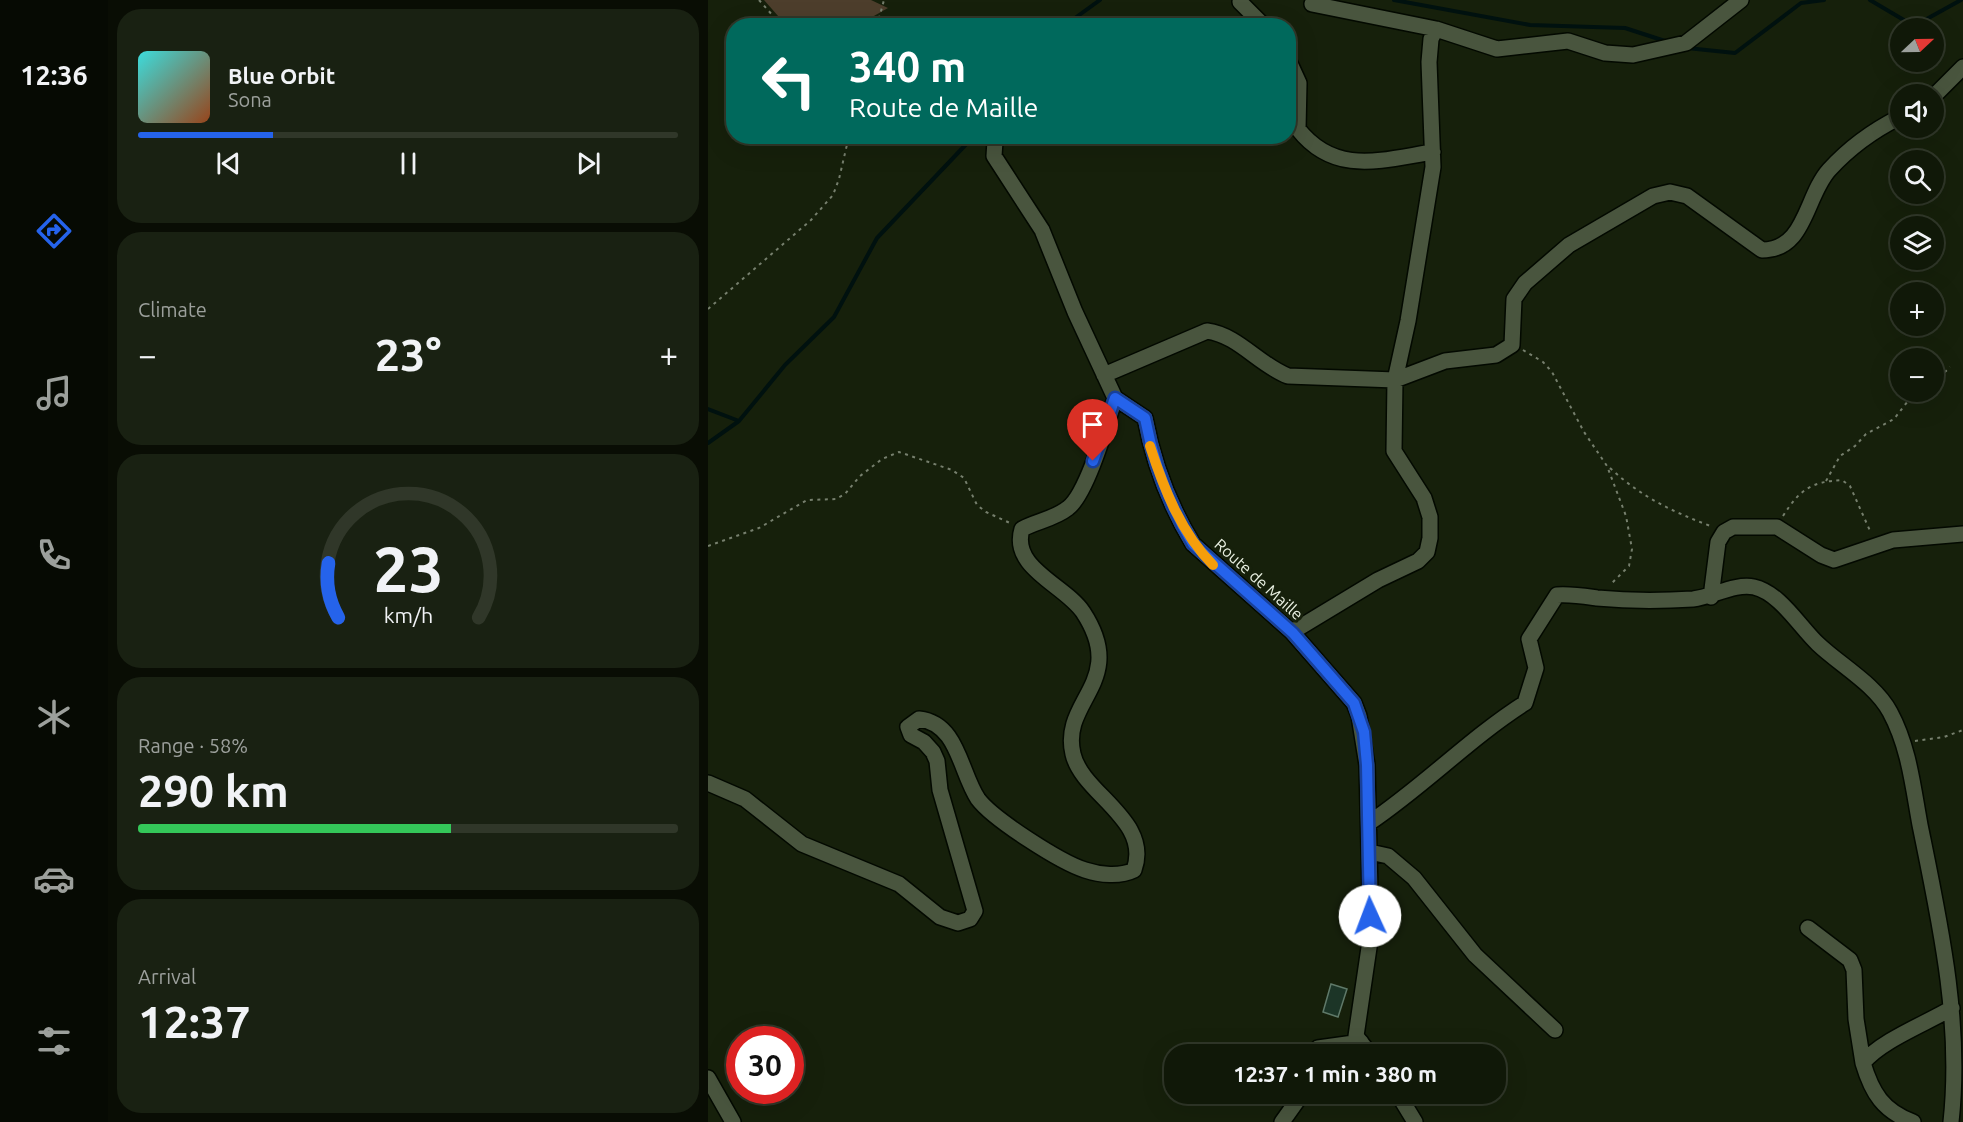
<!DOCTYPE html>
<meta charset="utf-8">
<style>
body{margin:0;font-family:Ubuntu,sans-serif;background:#192112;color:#f1f3f6;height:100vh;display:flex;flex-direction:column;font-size:22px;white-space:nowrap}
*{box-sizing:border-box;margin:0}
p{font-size:20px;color:#9ca09c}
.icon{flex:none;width:33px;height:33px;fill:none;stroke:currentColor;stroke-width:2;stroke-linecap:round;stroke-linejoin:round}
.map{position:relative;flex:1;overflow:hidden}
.sheet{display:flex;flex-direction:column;gap:9px;padding:9px;background:#090d04;width:600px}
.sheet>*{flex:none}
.top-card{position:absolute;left:18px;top:18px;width:570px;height:126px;border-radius:24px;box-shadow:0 6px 24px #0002,0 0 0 2px #303729;background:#00695c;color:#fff;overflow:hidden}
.needle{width:39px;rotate:68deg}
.controls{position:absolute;left:1182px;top:18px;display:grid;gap:12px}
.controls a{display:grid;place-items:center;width:54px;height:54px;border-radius:50%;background:#101808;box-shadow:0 6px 24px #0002,0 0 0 2px #303729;font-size:30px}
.speed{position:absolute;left:18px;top:1026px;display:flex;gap:12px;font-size:30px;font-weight:700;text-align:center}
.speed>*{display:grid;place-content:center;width:78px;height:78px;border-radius:50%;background:#101808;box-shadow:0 6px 24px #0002,0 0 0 2px #303729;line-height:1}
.speed .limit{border:9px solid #d22;background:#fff;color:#111}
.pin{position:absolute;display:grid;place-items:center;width:51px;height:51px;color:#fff;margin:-62px -26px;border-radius:50% 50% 50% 0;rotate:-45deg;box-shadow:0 0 6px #0007}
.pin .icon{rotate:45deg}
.me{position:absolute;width:66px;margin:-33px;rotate:358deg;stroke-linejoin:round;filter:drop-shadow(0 0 4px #0008)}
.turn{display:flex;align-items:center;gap:21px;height:126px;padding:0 24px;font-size:27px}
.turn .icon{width:78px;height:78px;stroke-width:2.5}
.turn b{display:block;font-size:42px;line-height:51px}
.big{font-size:45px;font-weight:700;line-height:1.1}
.sheet .tile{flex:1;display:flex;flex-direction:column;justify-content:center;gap:9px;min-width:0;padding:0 21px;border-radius:24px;background:#192112}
.sheet .dial{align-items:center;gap:0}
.dial svg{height:156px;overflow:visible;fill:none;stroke:#303729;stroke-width:7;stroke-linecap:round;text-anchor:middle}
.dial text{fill:#f1f3f6;stroke:none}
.song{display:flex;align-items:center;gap:18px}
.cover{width:72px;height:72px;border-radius:9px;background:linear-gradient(135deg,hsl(180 70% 55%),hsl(20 70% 35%))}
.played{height:6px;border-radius:3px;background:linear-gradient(90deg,#2563eb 25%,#303729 25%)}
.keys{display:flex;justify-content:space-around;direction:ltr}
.heat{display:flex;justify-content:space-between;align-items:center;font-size:33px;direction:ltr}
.charge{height:9px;border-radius:4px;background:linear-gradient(90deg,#34c759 58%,#303729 0)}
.trip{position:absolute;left:456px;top:1044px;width:342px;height:60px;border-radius:24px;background:#101808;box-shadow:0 6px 24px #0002,0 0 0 2px #303729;font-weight:700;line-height:60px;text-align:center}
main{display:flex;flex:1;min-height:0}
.menu{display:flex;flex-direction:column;width:108px;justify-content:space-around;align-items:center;background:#060a03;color:#9ca09c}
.menu .icon{width:42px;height:42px}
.menu .selected{color:#2563eb}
.menu b{font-size:27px;color:#f1f3f6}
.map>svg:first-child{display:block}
.green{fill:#4d3e2c}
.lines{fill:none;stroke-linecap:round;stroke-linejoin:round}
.stream{stroke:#00110f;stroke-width:4}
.building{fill:#1c3527;stroke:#5f7969;stroke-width:1.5}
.minor-casing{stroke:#030900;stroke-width:18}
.path{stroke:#767f6d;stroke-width:2;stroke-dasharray:3 4.5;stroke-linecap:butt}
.minor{stroke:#49553e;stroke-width:15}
.route-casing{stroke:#184099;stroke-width:15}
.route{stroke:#2563eb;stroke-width:10}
.slow{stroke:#f59e0b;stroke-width:10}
.labels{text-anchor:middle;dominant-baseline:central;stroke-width:6;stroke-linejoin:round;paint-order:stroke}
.street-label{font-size:16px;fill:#e9f0e2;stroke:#16200b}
</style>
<main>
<nav class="menu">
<b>12:36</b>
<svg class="icon selected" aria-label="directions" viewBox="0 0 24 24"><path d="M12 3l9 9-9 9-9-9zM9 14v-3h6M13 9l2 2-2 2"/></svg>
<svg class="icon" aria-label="music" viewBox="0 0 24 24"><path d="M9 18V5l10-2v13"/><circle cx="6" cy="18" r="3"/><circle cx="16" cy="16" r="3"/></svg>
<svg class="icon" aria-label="phone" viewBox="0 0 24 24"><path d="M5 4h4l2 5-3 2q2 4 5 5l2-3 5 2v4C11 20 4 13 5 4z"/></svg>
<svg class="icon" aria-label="climate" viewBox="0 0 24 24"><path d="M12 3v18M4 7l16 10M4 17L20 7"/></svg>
<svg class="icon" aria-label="car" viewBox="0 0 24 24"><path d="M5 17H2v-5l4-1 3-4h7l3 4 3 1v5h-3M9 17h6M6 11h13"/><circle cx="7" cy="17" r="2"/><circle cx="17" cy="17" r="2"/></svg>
<svg class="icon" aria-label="filters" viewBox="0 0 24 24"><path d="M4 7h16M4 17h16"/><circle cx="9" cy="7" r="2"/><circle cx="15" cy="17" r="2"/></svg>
</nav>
<section class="sheet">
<div class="tile">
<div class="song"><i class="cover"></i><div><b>Blue Orbit</b><p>Sona</p></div></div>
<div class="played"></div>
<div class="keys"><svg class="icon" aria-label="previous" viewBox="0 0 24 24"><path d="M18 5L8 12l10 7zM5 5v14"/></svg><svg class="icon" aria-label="pause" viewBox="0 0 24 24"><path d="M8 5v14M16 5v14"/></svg><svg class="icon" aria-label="next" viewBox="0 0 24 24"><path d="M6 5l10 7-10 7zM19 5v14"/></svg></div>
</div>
<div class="tile"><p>Climate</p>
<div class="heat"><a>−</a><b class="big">23°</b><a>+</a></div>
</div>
<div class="tile dial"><svg viewBox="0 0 100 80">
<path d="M14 69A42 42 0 1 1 86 69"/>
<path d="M14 69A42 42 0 0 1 9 41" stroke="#2563eb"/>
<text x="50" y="56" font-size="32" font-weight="700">23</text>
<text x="50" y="72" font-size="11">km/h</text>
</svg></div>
<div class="tile"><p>Range · 58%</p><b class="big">290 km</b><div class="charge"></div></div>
<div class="tile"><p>Arrival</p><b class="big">12:37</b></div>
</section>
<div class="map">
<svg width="1255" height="1122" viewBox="0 0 1255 1122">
<rect width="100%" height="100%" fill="#16200b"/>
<path class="green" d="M56,0h107l17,8 -30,17h-72z"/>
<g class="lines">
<path class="stream" d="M686,0l136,25 95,3 43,14
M1162,0l44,26 47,-26
M356,26l36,-26
M979,48l48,5 66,-50 23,-3
M0,409l31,12
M0,443l31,-22 46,-56 49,-48 43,-79 97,-102"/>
</g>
<path class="building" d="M623,984l16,5 -9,28 -15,-5z"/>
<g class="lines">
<g class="minor-casing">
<path id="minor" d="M532,2l24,24
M604,4l124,25
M580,59l11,24 -1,46c37,47 83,31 135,23
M1226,96l29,-29
M291,136l-4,5 -1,15 48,74 33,82 40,86
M396,375l103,-44c31,4 52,34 81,45l107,4 50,-19 51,-6 16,-10 2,-46 11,-16 44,-38 84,-49 17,-4 17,4 75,54c44,0 43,-53 67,-80 20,-22 45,-40 71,-53
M407,398l30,20c8,43 25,88 48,126l99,88 62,71 5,13 8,49 4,169 -15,102 14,18
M1003,597l7,-55 6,-10 9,-5h44l44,28 13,5 59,-20 70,-6
M584,632l86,-52 40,-19 9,-9 3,-14v-21l-6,-19 -30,-47 1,-71 13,-59 25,-154 -4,-105 2,-23 5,-10 61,20 71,-8 37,12 28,2 53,-12 55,-43
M0,783l37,16 57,45 97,40 41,33 18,6 12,-4 5,-8 -35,-121 -3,-29 -4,-9 -9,-10 -13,-7 -3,-8 11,-8c39,4 41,53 59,80 15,20 82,63 107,71 15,5 35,7 49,0 18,-50 -52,-76 -61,-116 -13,-54 56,-72 10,-142 -18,-27 -73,-44 -61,-83 15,-8 32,-10 46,-21 19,-14 39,-85 47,-110
M661,823c55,-37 101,-85 156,-120l11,-35 -7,-29 28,-44c14,-1 26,1 40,3 31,3 65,3 96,1 19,-2 42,-16 61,-12 26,6 45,39 64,57 22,21 57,40 72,68 19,35 23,75 30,113 20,98 42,197 31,297
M662,852l18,4 26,22 61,77 80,75
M1100,928l42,32 4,10 2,49 7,44
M605,1054l5,-6 43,-6
M0,1078l25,44
M690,1094l17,28
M574,1122l20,-28
M1205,1122c-30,-11 -41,-29 -50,-59 17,-22 64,-40 89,-55"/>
</g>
<path class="path" d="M51,0l23,26
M169,26l7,-26
M0,309l103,-89 22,-25 6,-16 10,-43
M815,350l20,12 9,10 32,60 23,34 19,50 6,33 -3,17 -19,19
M1226,383l16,-16
M902,468c31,29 63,44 103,59
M1118,481l14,-25 15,-10 11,-12 28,-15 21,-27
M1075,516c17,-27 28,-34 59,-36l8,6 21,47
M0,546l51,-18 48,-28 29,-1 9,-5 15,-18 22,-17 17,-7 53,18 12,8 13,27 9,7 24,11
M1207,741l29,-4 19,-7"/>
<use href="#minor" class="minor"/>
</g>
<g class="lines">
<g class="route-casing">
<path id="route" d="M385,461l22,-63 30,20c8,43 25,88 48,126l100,89 61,70 10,29 3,33 3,151"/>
</g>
<use href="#route" class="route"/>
<path class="slow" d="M442,446c14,43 31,87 63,119"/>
</g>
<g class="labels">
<g class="street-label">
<text transform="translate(551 579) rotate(42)">Route de Maille</text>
</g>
</g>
</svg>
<div class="controls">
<a><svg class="needle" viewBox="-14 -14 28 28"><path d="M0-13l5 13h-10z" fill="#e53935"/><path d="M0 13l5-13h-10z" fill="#9ca09c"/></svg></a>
<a><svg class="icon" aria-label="sound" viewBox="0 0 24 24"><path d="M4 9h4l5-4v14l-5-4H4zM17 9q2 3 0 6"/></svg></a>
<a><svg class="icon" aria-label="search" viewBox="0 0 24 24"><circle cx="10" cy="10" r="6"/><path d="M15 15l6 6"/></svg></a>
<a><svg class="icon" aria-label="layers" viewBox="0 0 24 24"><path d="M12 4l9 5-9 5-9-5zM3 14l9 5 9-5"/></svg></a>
<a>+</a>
<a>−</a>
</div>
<div class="speed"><div class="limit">30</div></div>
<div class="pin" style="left:385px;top:461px;background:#d93025"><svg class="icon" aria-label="arrive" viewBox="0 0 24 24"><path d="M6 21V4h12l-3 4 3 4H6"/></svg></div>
<svg class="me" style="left:662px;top:916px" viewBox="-20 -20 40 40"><circle r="19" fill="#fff"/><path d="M0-13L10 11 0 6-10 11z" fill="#2563eb"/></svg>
<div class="trip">12:37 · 1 min · 380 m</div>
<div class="top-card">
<div class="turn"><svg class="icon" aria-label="left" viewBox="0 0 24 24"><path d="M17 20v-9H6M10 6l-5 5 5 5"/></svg><div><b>340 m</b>Route de Maille</div></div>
</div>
</div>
</main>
